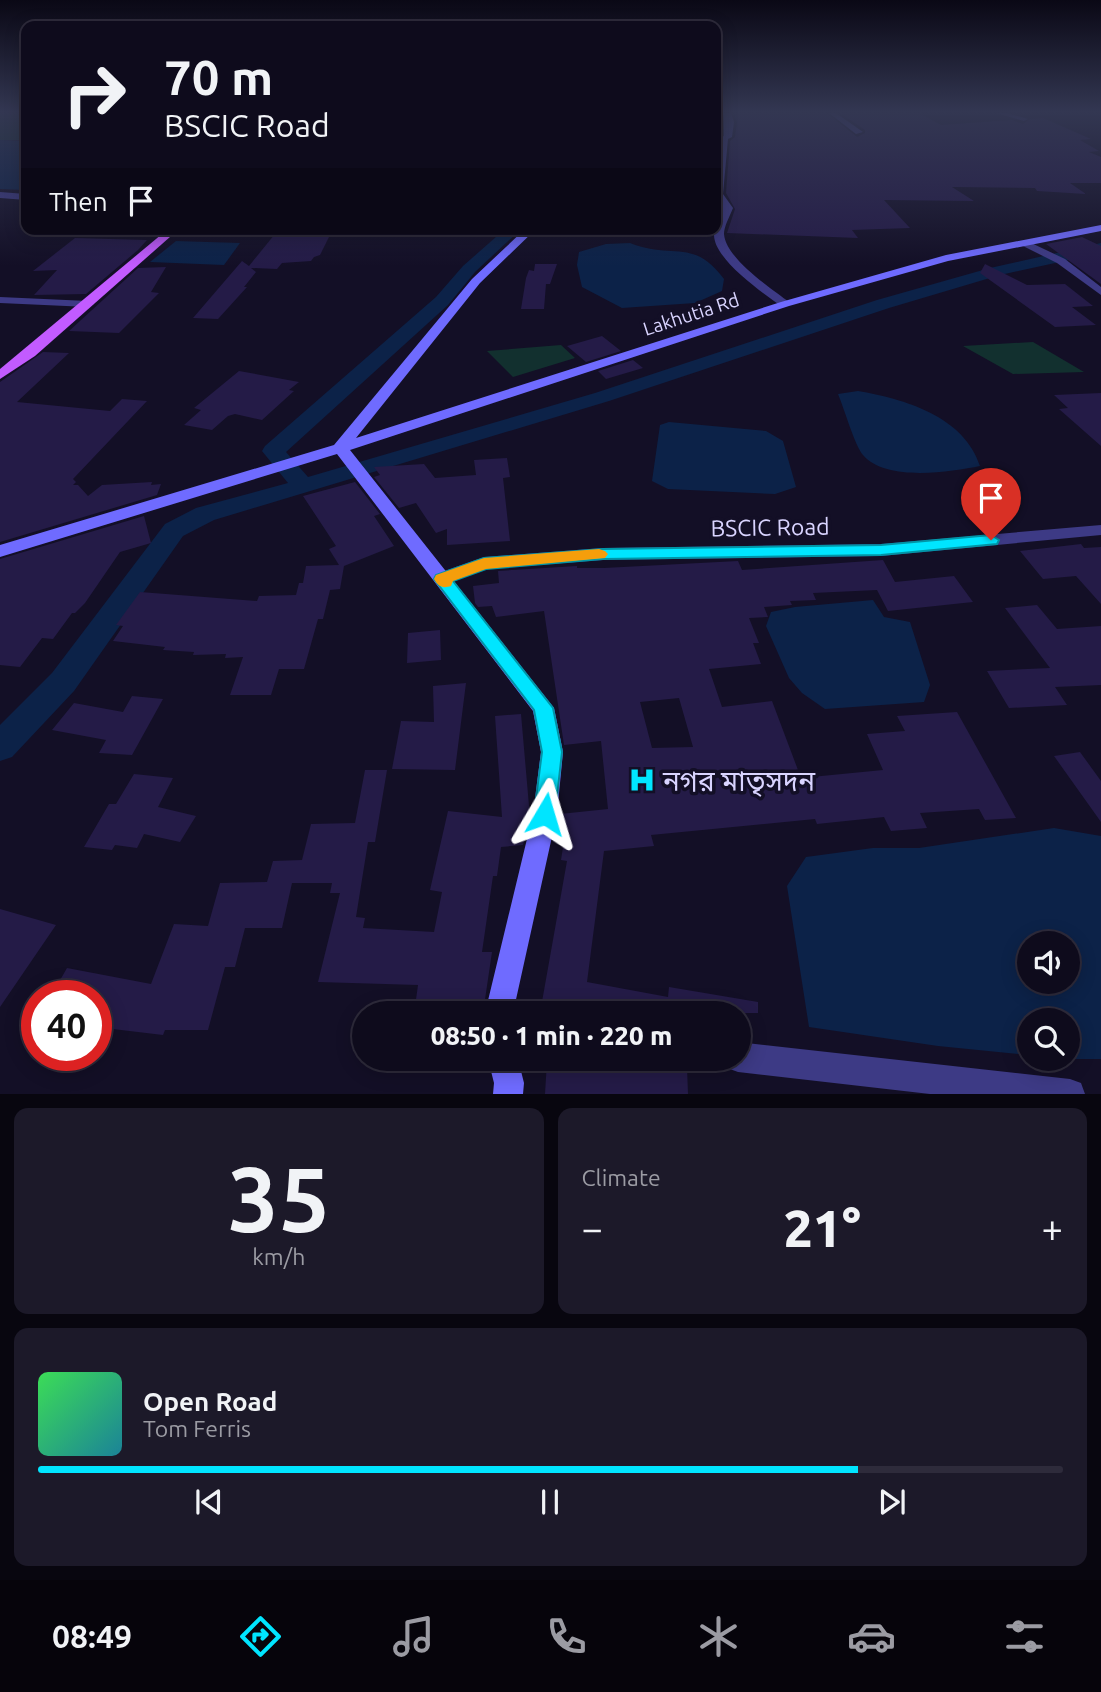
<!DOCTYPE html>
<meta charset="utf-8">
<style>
body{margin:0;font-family:Ubuntu,"Noto Sans Bengali",sans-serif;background:#1c1929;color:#f1f3f6;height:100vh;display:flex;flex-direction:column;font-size:26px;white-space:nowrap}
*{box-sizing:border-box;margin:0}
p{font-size:23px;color:#9b9ba3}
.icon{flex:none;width:38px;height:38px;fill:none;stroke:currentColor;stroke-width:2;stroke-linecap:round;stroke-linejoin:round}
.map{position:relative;height:1094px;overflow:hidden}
.panel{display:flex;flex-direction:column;gap:14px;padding:14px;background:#08060f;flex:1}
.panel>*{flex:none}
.top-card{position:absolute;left:21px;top:21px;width:700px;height:214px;border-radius:14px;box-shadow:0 4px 18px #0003,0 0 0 2px #2e2b3b;background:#0e0b1c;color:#f1f3f6;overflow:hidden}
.tools{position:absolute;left:1017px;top:931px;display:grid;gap:14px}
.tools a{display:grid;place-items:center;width:63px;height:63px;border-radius:50%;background:#0e0b1c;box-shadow:0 4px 18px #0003,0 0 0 2px #2e2b3b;font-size:35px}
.speed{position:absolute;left:21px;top:980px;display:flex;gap:14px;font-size:35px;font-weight:700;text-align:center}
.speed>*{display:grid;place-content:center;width:91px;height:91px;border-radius:50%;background:#0e0b1c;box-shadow:0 4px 18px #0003,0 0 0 2px #2e2b3b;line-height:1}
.speed .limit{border:10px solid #d22;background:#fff;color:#111}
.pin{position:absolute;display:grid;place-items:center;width:60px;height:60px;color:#fff;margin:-72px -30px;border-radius:50% 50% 50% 0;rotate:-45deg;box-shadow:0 0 7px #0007}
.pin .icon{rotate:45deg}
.me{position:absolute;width:77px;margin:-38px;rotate:7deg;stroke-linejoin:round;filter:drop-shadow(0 0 5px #0008)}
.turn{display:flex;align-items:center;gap:24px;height:147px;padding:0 28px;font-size:32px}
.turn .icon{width:91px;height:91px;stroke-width:2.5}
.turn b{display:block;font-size:49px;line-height:60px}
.then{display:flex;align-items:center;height:66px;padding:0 28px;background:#0003;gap:14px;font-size:26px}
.big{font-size:52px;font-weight:800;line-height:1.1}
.panel .card{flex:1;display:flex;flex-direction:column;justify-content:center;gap:10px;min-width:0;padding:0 24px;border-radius:14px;background:#1c1929}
.panel .dial{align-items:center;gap:0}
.dial b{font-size:91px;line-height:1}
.song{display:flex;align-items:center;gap:21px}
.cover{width:84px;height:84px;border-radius:10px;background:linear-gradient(135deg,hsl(130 70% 55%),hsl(190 70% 35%))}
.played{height:7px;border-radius:4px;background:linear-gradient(90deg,#00e5ff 80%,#2e2b3b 80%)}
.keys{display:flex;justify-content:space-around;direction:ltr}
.heat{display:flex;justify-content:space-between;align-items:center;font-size:38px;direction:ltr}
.panel .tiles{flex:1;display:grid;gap:14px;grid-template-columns:1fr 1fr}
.card:last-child{grid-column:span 2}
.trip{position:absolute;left:352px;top:1001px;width:399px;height:70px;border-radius:35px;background:#0e0b1c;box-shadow:0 4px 18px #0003,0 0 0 2px #2e2b3b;font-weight:800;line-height:70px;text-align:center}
.tab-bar{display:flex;height:112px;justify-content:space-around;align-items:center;background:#06040b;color:#9b9ba3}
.tab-bar .icon{width:49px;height:49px}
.tab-bar .current{color:#00e5ff}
.tab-bar b{font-size:32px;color:#f1f3f6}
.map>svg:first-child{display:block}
.green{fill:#12302f}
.water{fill:#0c2248;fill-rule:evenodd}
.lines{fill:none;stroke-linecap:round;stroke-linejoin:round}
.canal{fill:#0c2248;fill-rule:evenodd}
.building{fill:#241b47;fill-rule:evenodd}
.street{fill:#3d3a85;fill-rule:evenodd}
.secondary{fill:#6f6bff;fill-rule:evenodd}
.primary{fill:#c25bff;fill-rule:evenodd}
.route{fill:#00e5ff;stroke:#0095a6;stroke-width:2}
.slow{fill:#f59e0b}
.labels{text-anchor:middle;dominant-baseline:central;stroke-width:7;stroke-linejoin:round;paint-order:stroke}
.far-street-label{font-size:19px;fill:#d9d4ff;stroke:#130f26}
.street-label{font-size:23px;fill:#d9d4ff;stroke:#130f26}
.near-poi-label{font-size:28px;fill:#d9d4ff;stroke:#130f26;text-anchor:start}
</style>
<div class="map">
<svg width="1101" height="1094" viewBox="0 0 1101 1094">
<rect width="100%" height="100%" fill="#130f26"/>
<path class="green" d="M0,113h26v27h-26z
M1033,342l51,30 -71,2 -50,-28z
M561,345l14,13 -62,19 -26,-26z"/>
<path class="water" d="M0,140l26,1v49l-26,-1z
M176,241l64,2 -16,22 -74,-3z
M630,243c41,17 63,-6 94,36l-2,12 -27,12 -73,5 -40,-21 -5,-22 2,-13 27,-8z
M858,391c46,8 106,25 122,75 -30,6 -94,16 -117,-11 -8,-9 -19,-47 -25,-61z
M669,422l97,9 17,10 13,46 -21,7 -107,-5 -16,-8 8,-56z
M873,600l11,17 26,5 20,63 -6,17 -99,7 -23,-16 -13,-15 -23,-52 5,-14 24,-5z
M1054,828l47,8v223h-40h7v-39h-39v35l-91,-9 -129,-19 -22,-141 19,-29 67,-9h46zM1029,943h39v39h-39z"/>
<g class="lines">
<path class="canal" d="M505,229h16l-46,43 -27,33 -162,147 22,25 287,-84 282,-93 113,-32 111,-25v10l-101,22 -111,33 -280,93 -395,119 -31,16 -109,155 -62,66 -12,4v-36l52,-52 113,-149 31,-16 92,-25 -26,-32 3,-5 171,-149 27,-31z"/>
</g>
<path class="building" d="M734,113h93l30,24 8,-4v-3l-25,-17h79l22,12 71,-5 11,4 7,-5 13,-1 48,21 -11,1 19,11 -10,1 12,5v26h-31l16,11 -49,-3 -2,-3 -83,-1 22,14 -90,-1 26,28 -58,2 6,8 -131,-5 8,-24 -9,-16 4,-52 5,-4 2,-15z
M279,229h54l-13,26 -6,2 -3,4 -29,2 -5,6 -26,-1 5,4 -12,15h3l-29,32 -25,-1 49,-57 7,5z
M1082,237l19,9v38l-55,-40z
M75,238l72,2 -9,10 -52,44 -52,1 23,-25 -24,1z
M535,264h22l-7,20h-4l-2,25h-23l5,-31 3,-8 5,1z
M985,264l42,21 38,-1 28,22 -21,1 24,18 -41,2 -75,-54z
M166,267l-15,25 8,1 -40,40 -50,-2 69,-63z
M602,336l19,15 -35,11 -19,-16z
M43,352l26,1 -52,49 93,9 12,-12 25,2 -74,78 3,3 -3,3h5l10,11 14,-11 50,-3 -1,3 10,-1 -4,11 -157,47v-160z
M633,360l10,8 -37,11 -8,-8z
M239,371l60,11 -10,8 5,1 -32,29 -27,-6 -7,2 -16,14 -28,-5 17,-15 -7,-2z
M1101,393v53l-42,-37 9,-1 -14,-13z
M507,458l3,19 -7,1 7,63 -63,4v-16l-11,4 -20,-30 -17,5 -25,-31 6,-2 -6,-8 50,-3 11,14 41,-3 -2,-15z
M355,482l25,32 -6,2 20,30 -50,20 -4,23 -10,1 -7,29h-5l-14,50h-25l-8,26h-41l13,-38 -18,1 1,-4 -33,1 1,-3 -31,-2 2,-3 -52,-6 10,-15 -7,-1 24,-33 117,9 2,-5 37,-1 3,-12h4l3,-17 33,-1 -10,-16 7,-3 -33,-50z
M144,516l7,27 -31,9 -35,51 -10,10h-3l-19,26 -11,-1 -22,29 -20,-2v-106z
M1081,544l3,4 17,-1v57l-25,-28 -33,3 -23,-28z
M883,560l12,22 59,-6 19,26 -85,9 -11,-21 -64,3 3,7 -26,1 2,4 -28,2 4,10 -19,1 10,25h-6l8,21 -52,5 13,38 50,-6 29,77 82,-8 -16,-36 38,-3 -8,-15 60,-4 59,106 -31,2 -6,-11 -59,4 7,15 -36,3 -7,-14 -67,7 -2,-5 -164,16 3,11 -50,5 -17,131 81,15 1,-10 89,15v11h-218l27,-152 -6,-1 3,-19 -11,1 7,-28 48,-5 -7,-68 -37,4 -20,-134 -48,6 -4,-11 -14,1 -3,-4 -2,-17 26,-3 -1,-12 79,-5v2h27l134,-7 4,9zM679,698l14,49 -41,1 -12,-46z
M1037,605l20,24 44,-3v59l-46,2 12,18 -58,3 -22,-37 63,-3 -45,-60z
M440,630l1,30 -34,3 1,-30z
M466,683l-11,87 -63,-1 9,-48 33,1 -1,-36z
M132,696l31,3 -31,56 -33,-2 7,-13 -54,-10 22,-27 49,9z
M521,714l9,103 -7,28 -22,2 -4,29h-4l-11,76h10l-9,61h-40l1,-4 -29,-2 3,-22 -100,-3 22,-89h-10l2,-10h-40l-10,45h-37l-10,39h-10l-17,63h-43l-2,5 -67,-8v-31h-45l16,-28 84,16 23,-60 34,2 12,-43 47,-1 6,-21 29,-1 9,-36 44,-1 10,-53h22l-12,72h-7l-12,75 9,1 -2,10 71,4 8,-40 -12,-2 18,-79 54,6 -7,-101z
M1080,752l21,29v41l-47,-66z
M134,774l39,4 -15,29 38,9 -16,26 -36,-8 -7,14 -22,-3 -3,5 -28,-3 25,-43h7z
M0,909l56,16 -56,82z
M547,1061l140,6 1,27h-143z"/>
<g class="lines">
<path class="street" d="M724,113h7l3,9 -2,15 -4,2 -5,55 10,14c-3,8 -9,18 -9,26 2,25 47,54 65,68v4h-8c-18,-13 -68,-47 -67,-72 0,-8 7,-18 9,-26 -14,-20 -6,-47 -3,-70l4,-2z
M829,113h7l27,19 -7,2z
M996,113h11l21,6 -4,2z
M0,192l26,2v6l-26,-2z
M1025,240l40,19 36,28v8l-44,-32 -36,-18 -1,-2z
M0,297l88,4 6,3 -6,3 -88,-4z
M1101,525v10l-220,21 -278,4 -117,9 -44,15 -6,-2 -3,-4 3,-4 48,-17 119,-9 278,-4z
M738,1042l332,37 11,4 4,11h-155l-192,-22 -11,-4 -3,-9h14z"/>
<path class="secondary" d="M1101,225v6l-153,30 -159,45 -439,144 204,258 9,44 -6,62 -44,199h-28l48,-199 8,-62 -8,-41 -196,-257 -337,103v-12l334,-100 138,-166 53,-50h11l-56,54 -124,155 425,-136 165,-47z
M488,1059h30l6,24 -1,11h-30l1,-11z"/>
<path class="primary" d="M168,229h11l-144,127 -35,23v-10z"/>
</g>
<linearGradient id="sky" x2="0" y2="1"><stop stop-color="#0a0815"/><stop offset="0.42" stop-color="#333752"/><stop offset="1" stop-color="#333752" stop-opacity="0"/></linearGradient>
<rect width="1101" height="266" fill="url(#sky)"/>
<path class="route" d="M991,535l8,5 -2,4 -116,11 -278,4 -117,10 -33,12 100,127 9,44 -7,62 -3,7 -7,3 -8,-3 -3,-7 8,-62 -8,-42 -100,-131 2,-4 48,-17 119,-9 278,-4z"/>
<path class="slow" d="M599,549l6,2 3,3 -3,4 -119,11 -33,12 -2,5c-9,3 -13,0 -17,-7l2,-4 48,-17z"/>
<defs>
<g id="hospital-bare" transform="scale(2.1)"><path d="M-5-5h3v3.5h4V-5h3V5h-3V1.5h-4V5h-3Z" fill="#00e5ff" stroke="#130f26" stroke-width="2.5" paint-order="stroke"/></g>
</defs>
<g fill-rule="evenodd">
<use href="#hospital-bare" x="642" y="780"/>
</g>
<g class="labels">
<g class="far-street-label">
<text transform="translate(691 314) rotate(-18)">Lakhutia Rd</text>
</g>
<g class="street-label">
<text transform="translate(770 527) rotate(-1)">BSCIC Road</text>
</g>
<g class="near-poi-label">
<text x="663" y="780">নগর মাতৃসদন</text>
</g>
</g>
</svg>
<div class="tools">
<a><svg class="icon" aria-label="sound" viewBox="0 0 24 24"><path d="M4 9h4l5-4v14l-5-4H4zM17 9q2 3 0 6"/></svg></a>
<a><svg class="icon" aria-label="search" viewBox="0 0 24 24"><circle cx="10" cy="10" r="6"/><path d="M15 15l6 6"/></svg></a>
</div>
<div class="speed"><div class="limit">40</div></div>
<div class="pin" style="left:991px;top:540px;background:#d93025"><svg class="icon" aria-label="arrive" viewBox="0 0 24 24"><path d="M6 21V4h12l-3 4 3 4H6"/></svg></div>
<svg class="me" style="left:545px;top:814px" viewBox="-20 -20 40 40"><path d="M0-17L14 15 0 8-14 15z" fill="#00e5ff" stroke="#fff" stroke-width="4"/></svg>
<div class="trip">08:50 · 1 min · 220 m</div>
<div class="top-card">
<div class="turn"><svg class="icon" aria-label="right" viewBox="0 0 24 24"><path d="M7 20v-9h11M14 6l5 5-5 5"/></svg><div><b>70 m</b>BSCIC Road</div></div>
<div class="then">Then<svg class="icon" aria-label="arrive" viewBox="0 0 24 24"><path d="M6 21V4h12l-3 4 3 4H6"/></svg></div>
</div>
</div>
<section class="panel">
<div class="tiles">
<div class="card dial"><b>35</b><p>km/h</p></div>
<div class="card"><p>Climate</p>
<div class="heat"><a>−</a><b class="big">21°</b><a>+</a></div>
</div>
<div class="card">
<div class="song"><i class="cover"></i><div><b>Open Road</b><p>Tom Ferris</p></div></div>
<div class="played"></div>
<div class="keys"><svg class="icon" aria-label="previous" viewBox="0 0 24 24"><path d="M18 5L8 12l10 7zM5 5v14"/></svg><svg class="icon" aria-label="pause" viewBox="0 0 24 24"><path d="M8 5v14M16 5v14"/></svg><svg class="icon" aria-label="next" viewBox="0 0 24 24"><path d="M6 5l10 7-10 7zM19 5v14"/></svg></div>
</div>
</div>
</section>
<nav class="tab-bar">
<b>08:49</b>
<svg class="icon current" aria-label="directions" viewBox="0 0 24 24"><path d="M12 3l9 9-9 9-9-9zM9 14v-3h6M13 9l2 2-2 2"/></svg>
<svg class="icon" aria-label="music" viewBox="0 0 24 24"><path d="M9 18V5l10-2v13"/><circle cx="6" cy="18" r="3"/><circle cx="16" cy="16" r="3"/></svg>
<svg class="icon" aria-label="phone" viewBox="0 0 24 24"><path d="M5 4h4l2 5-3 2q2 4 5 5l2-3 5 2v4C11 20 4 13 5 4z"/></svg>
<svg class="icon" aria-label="climate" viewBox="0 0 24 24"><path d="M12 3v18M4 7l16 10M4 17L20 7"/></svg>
<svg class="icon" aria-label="car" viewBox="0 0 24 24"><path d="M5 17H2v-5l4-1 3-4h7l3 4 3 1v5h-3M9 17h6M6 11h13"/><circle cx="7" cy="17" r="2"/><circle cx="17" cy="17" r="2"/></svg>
<svg class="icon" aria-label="filters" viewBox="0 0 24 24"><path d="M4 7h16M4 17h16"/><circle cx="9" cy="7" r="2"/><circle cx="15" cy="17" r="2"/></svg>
</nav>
